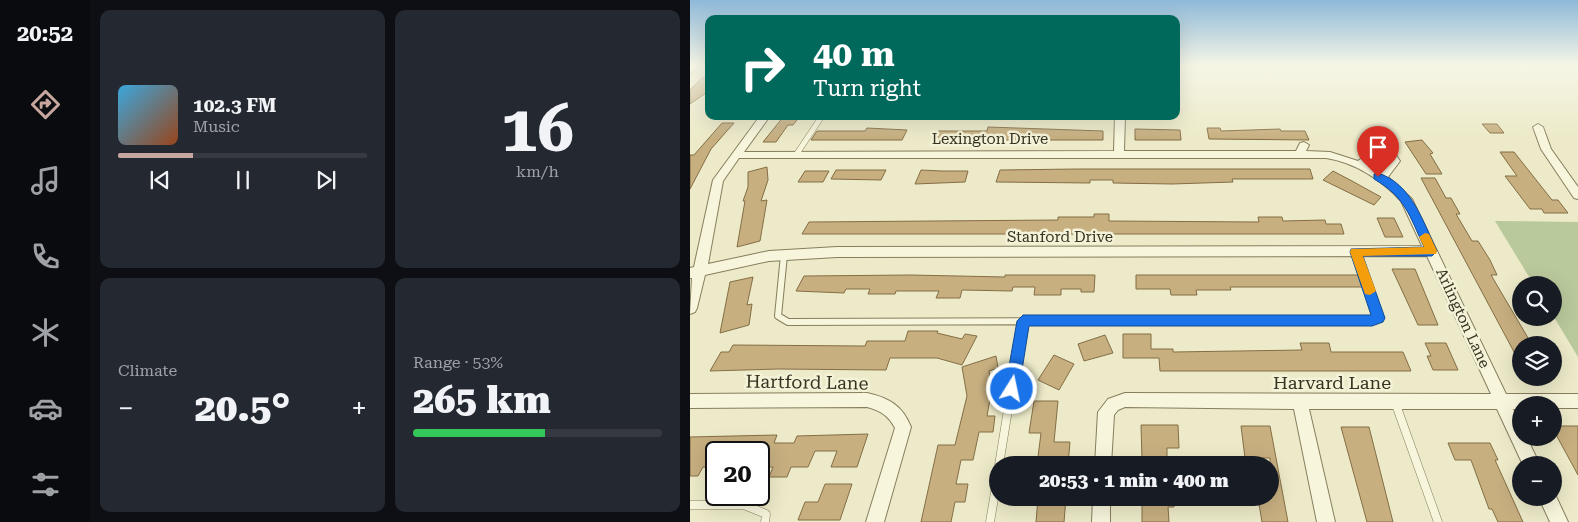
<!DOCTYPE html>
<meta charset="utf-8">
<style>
body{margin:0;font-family:"Roboto Serif",serif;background:#242831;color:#f1f3f6;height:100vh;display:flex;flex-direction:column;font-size:19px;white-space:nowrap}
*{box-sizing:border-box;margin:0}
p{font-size:16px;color:#9ea1a6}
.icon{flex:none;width:28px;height:28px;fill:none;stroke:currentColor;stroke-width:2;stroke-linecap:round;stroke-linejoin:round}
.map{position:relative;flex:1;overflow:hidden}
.details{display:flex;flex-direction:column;gap:10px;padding:10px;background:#0d0f14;width:600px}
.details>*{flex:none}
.hud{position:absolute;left:15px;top:15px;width:475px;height:105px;border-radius:10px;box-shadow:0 5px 20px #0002;background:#00695c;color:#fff;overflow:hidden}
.tools{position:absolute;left:822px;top:276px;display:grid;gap:10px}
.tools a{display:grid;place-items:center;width:50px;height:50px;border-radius:50%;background:#171b24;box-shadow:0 5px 20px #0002;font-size:25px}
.speed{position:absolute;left:15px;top:441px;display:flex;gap:10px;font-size:25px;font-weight:700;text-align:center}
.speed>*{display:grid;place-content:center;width:65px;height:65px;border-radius:50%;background:#171b24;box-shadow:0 5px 20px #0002;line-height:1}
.speed .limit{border:2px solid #111;border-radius:8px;background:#fff;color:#111}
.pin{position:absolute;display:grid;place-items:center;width:42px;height:42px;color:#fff;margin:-51px -21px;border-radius:50% 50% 50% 0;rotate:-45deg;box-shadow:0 0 5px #0007}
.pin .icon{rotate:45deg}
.me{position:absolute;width:55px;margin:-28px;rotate:10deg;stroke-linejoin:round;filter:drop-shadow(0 0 4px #0008)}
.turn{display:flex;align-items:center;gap:18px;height:105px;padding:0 25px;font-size:22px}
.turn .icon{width:65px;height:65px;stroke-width:2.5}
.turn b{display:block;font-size:35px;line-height:42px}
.big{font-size:38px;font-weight:800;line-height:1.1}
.details .card{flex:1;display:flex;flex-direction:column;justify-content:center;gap:8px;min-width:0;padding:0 18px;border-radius:10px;background:#242831}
.details .dial{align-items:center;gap:0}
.dial b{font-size:65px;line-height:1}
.song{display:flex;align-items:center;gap:15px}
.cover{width:60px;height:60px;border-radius:8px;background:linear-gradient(135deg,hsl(200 70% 55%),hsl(20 70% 35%))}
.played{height:5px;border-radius:2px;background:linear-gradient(90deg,#c6a69e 30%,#363941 30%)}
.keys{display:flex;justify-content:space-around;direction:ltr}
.heat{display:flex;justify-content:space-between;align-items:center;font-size:28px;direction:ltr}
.charge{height:8px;border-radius:4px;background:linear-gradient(90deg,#34c759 53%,#363941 0)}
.details .tiles{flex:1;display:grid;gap:10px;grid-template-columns:repeat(2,1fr)}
.trip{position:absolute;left:299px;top:456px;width:290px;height:50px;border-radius:25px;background:#171b24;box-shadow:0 5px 20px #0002;font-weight:800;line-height:50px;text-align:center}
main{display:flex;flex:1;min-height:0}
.tabs{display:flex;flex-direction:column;width:90px;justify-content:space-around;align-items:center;background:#090b0e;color:#9ea1a6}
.tabs .icon{width:35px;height:35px}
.tabs .current{color:#c6a69e}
.tabs b{font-size:22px;color:#f1f3f6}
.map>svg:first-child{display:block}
.green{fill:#b9c99c}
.building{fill:#c7af80;stroke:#846e45}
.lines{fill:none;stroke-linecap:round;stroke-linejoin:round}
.lane-far2-casing{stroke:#877e5e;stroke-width:6}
.lane-far1-casing{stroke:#877e5e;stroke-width:8}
.lane-casing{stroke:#877e5e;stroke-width:9}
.street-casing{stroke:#877e5e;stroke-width:2}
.lane-far2{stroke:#f7f5db;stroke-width:5}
.lane-far1{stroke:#f7f5db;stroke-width:6}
.lane{stroke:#f7f5db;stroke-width:8}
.street{fill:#f7f5db;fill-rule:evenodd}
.route{fill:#1a73e8;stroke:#114b97}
.slow{fill:#f59e0b}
.labels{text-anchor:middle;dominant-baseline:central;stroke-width:5;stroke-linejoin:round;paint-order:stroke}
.street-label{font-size:15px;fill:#383221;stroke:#f4f2d7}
.near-street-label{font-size:18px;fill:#383221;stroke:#f4f2d7}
</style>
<main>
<nav class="tabs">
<b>20:52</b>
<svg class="icon current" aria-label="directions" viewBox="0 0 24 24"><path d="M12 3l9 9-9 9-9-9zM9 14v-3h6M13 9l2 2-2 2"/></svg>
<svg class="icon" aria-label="music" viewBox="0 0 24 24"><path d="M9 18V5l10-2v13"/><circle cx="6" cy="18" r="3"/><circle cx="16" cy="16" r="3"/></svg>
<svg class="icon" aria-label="phone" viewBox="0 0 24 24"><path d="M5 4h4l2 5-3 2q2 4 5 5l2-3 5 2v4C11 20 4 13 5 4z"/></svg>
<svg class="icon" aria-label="climate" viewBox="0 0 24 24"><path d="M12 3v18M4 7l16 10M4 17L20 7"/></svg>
<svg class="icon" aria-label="car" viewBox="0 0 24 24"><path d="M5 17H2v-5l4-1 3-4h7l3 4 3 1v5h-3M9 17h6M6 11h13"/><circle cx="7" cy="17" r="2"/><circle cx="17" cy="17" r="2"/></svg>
<svg class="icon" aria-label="filters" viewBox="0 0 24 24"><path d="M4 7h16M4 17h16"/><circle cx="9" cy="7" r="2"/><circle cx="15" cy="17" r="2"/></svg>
</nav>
<section class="details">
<div class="tiles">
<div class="card">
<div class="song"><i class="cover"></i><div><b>102.3 FM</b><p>Music</p></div></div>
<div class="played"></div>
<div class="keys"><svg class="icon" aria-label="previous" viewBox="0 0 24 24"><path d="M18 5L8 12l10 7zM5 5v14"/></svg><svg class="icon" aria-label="pause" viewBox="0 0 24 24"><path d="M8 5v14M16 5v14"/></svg><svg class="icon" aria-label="next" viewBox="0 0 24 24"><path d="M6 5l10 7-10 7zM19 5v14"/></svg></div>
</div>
<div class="card dial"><b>16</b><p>km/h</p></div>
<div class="card"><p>Climate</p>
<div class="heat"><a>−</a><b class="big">20.5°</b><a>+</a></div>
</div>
<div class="card"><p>Range · 53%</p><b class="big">265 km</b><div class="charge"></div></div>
</div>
</section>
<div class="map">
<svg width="888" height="522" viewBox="0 0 888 522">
<rect width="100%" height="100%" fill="#eceac8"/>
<path class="green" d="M805,221l83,1v135l-24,-40v-32h-20z"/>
<path class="building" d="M12,78h7v13l-19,13v-14z
M94,116h16l-7,9h-5l-12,17h-13z
M32,123h12l-23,26 -21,40v-34h4z
M792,124h15l7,9h-14z
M298,127l115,4v9h-169l4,-9h49z
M177,128l40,2 -5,10h-91l6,-9h48z
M517,128h13l1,3 59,-2 1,2h24l4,9 -100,-1z
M445,129l45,1 1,10h-46z
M732,140l11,13 -3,1 12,20h-16l-21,-32z
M810,152h14l38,48h6l10,13h-24l-2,-4h-12l-25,-33h12z
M77,167l1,13 -7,21 6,-1 -7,41 -23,6 8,-46h-2l5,-14v-15z
M388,169h232l3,10h-81l1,3 -61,2 -59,-1v-3h-23v3l-94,-1 4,-12z
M146,170h50l-5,10 -50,-1z
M231,170l21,1h26l-3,11 -50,2z
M115,171h24l-6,11h-25z
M643,171l19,10 29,16 -7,8 -51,-25z
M731,178h14l11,20h5l9,16h-4l16,27h6l12,19 7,15h-6l40,68h-10v22z
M404,214h15v7l150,1 -1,-5h24l1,4 42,-1 1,4h15l3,10h-542l7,-12 249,-2v-3h36z
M687,218h17l9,19h-18z
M702,269h23l23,56h-20z
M220,275l95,2v-2h90l-1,17h-13v-3h-20v6h-27l1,-8h-22l-1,4 -50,-1 -2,8h-24l3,-7h-43l-1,3h-27l2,-5h-24l-2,4 -48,-2 8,-15z
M446,275h222l4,12h-132l1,3h-35l1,5h-26l-1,-6h-34z
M63,277l-6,28 5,-1 -3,21 -29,8 10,-51z
M218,331h30l-1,2 25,6 3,-5 12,2 -15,29 -25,-7h-47l-4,12 -108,-1 -68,2 11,-19h8l4,-7 132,1 2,-5h38z
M433,334h28v15h22v3l129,-2 -2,-7h29l2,9h72l8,19h-251l-1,-13h-36z
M415,335l8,18 -29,8 -6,-17z
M735,343h21l12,27h-25l-6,-14h4z
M364,355l20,9 -15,26 -21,-10z
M306,356l2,12 -9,3 3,17 -5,28h8l-2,16h-14l-6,28h-12l-5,24h12l-3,18h-10l-4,20h-30l17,-77h17l12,-49 -5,-29z
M344,401h24l-4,41h16l-2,23h-31l4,-32h-12z
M451,425h37l1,23h-12v12h-25z
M551,426h29l18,96h-26l-4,-24h12v-40h-25z
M864,426h24v49l-24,-44z
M651,427h28l24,95h-26z
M178,434l-11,33h-26l6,-16h-22l-7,16h-17l-4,10h-18l4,-10h-14v-15h-43v15h-13l-5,9h-8v-39l87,-2 -3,8h20l3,-7z
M758,443h42l8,17h-3l28,62h-25l-6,-13h-3l-18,-49h-16z
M135,484h27l-12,36h-42l7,-18h13z
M348,498h28l-2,24h-28z
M452,498h32v9h-6l1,15h-27z"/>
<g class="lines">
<g class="lane-far2-casing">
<path id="lane-far2" d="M106,155l26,-39"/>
</g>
<g class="lane-far1-casing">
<path id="lane-far1" d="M94,255l-6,61 10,6 584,-2 7,-2 -24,-66
M331,332l2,-11"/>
</g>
<g class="lane-casing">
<path id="lane" d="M705,402l43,120
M309,465l22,-135
M0,505h54l22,9 -1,8
M300,522l8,-47"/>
</g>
<g class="street-casing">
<path id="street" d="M0,66h9l-9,8z
M70,116h10l-26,36 370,-1 1,-35h10l-1,35h172l4,-8 4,-1 5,3 -3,6 24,1 28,9 17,-13 19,4 6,9 -12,16 24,22 94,195h72v14h-24v-3h-33v4h-8l8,16v13h6l13,27h-17l-26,-56h-188l26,113h-18l-23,-113 -169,-2 -7,3 -4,5 -3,50h-16l3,-53 10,-13 17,-6 366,1 -64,-138 -590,1 -68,4 -64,14 -8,33 -2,4 -5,2 2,-36h-2v-10l4,-1 19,-87zM687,155l10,2 2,4 -9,11 -14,-8zM49,158h587c28,4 56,22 75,43l21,45 -585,1 -68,4 -61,13 15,-83z
M848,124l5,3 8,22 27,38v12l-4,-1 -33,-49 -8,-22z
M177,393c22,5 35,12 44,34l-27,95h-18l29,-94c-7,-13 -14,-17 -28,-21l-177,1v-14z
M864,492l14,30h-18l-11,-24h15z
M403,498h17v24h-18z"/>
</g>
<use href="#lane-far2" class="lane-far2"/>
<use href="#lane-far1" class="lane-far1"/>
<use href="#lane" class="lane"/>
<use href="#street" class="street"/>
</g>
<linearGradient id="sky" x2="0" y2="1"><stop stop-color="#8eb9d8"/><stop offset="0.47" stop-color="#f6f6e6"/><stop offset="1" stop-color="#f6f6e6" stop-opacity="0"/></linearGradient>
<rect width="888" height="139" fill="url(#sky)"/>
<path class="route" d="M688,173c34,11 45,49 59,78l-5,5h-69l22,62 -2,4 -11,4h-343l-10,63 -3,5 -4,2 -5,-2 -2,-5 12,-68 6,-6h348l-21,-63 1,-3 73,-2c-15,-32 -18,-49 -50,-68v-5z"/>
<path class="slow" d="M735,233l4,1 8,17 -1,3 -73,2 13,35 -6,4 -5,-1 -15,-42 1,-3 73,-2 -5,-10z"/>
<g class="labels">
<g class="street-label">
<text x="300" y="139">Lexington Drive</text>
<text x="370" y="237">Stanford Drive</text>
<text transform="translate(773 318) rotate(65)">Arlington Lane</text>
</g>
<g class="near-street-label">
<text transform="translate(117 382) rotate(1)">Hartford Lane</text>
<text x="642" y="382">Harvard Lane</text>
</g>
</g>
</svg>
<div class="tools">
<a><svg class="icon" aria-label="search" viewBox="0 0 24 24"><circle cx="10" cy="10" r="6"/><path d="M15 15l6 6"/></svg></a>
<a><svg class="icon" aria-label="layers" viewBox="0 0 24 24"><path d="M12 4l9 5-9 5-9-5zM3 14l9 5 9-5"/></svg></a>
<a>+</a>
<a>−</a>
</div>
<div class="speed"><div class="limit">20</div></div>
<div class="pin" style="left:688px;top:177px;background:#d93025"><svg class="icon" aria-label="arrive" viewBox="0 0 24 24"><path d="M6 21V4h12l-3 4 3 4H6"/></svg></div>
<svg class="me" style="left:322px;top:389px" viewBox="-20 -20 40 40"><circle r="17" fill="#1a73e8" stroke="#fff" stroke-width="3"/><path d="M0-11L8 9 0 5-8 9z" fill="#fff"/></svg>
<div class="trip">20:53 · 1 min · 400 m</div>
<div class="hud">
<div class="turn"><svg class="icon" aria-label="right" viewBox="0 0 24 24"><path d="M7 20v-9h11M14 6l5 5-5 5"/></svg><div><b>40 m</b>Turn right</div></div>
</div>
</div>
</main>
